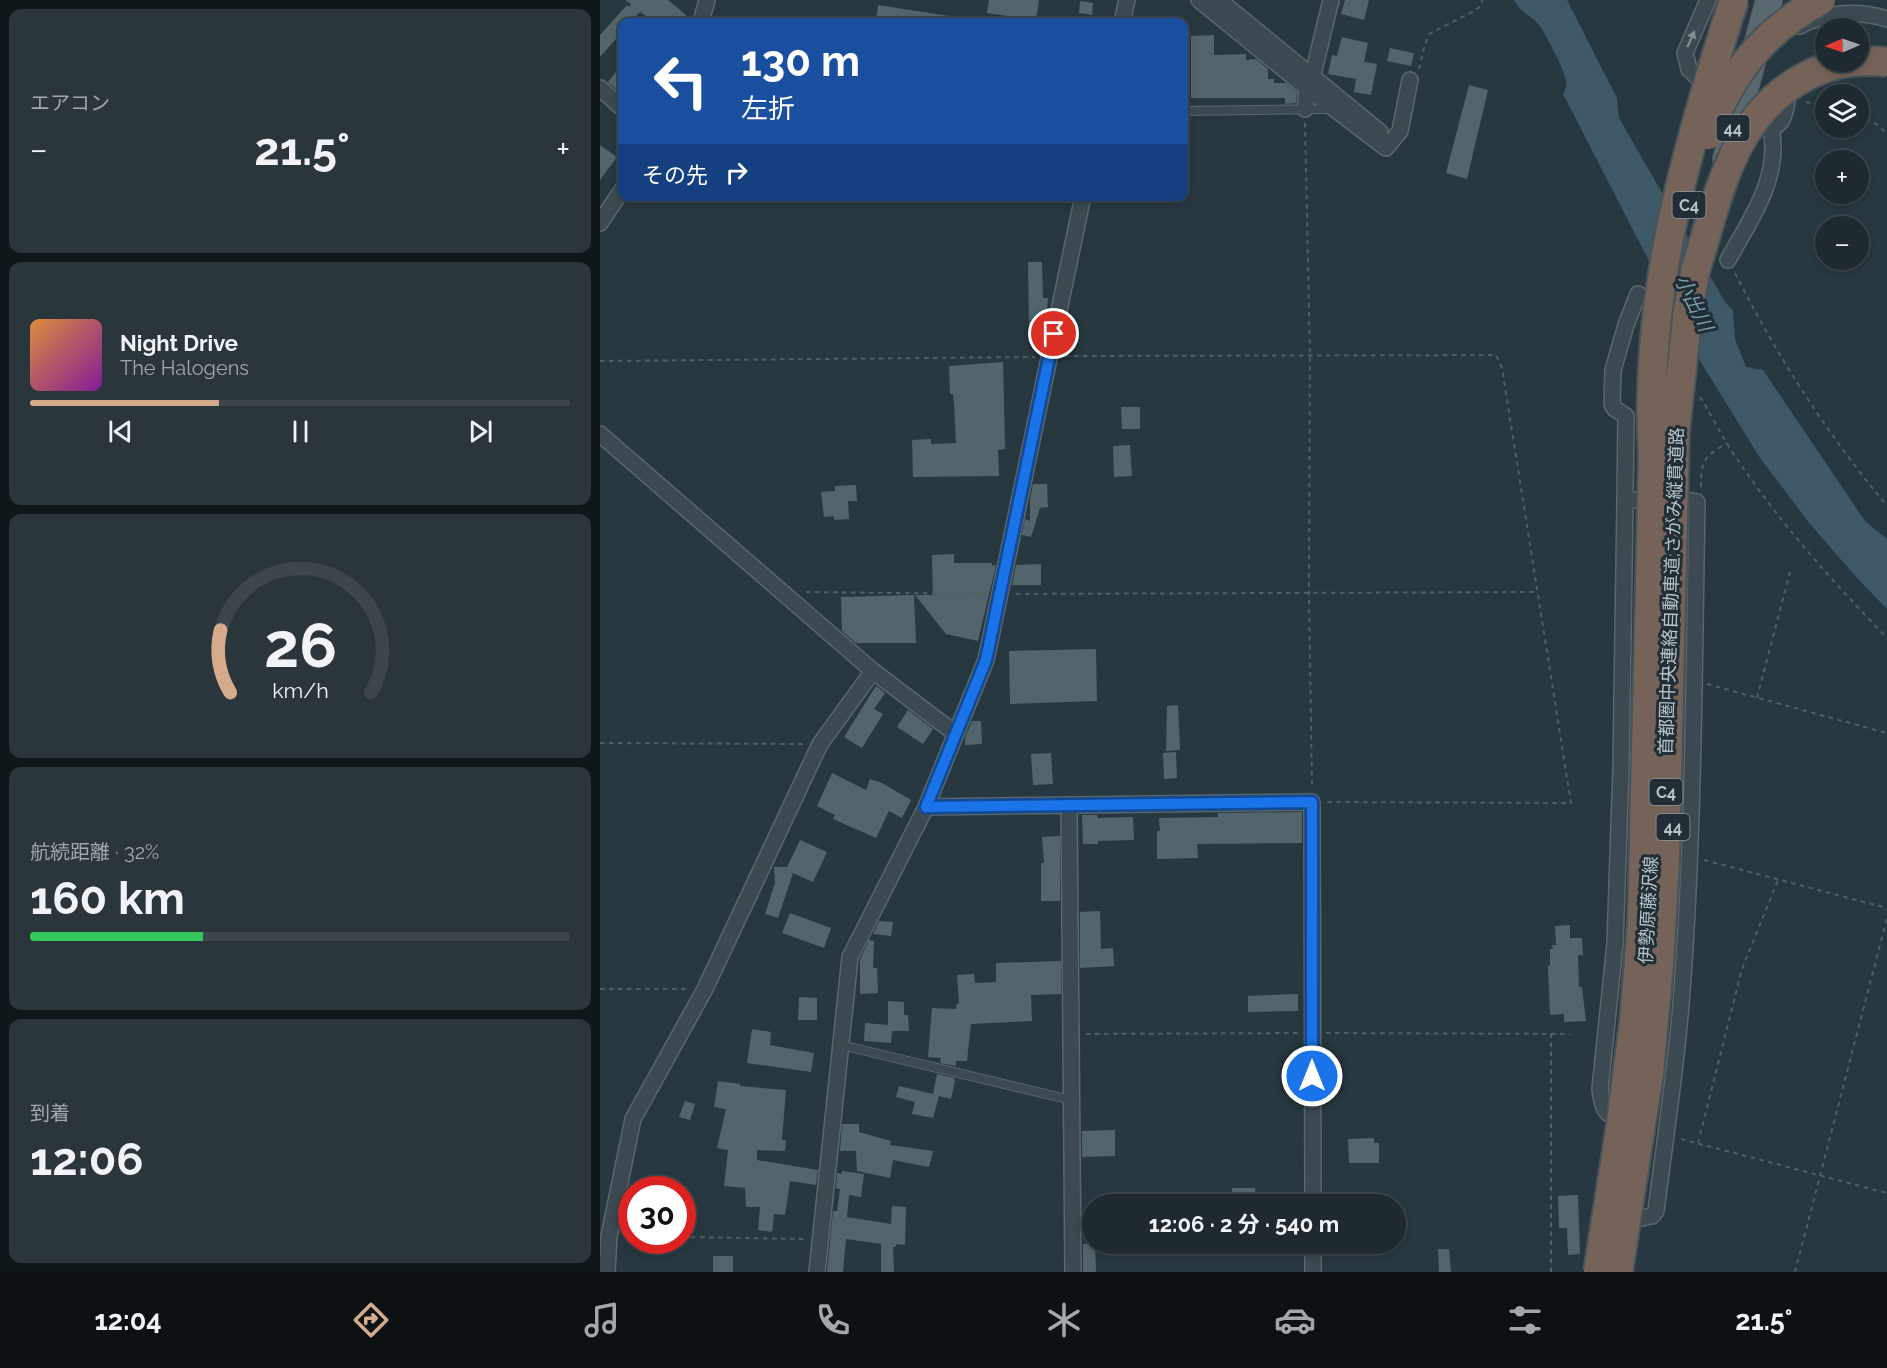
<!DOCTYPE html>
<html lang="ja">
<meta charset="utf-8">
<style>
body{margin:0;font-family:Raleway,"Noto Sans JP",sans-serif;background:#2b363c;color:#f1f3f6;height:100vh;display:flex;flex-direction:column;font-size:22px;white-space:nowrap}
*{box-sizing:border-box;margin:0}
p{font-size:20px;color:#a1a7ab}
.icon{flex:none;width:33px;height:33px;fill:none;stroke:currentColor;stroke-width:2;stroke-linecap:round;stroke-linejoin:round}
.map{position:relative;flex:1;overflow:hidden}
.details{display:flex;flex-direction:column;gap:9px;padding:9px;background:#10171a;width:600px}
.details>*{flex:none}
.hud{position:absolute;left:18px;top:18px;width:570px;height:183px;border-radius:12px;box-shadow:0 3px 9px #0003,0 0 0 2px #3c464c;background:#1a4fa0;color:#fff;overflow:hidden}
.needle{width:39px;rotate:268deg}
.fabs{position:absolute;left:1215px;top:18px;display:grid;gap:12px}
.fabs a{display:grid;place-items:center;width:54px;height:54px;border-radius:50%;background:#1e2a30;box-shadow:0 3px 9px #0003,0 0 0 2px #3c464c;font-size:30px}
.speed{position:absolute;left:18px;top:1176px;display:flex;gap:12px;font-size:30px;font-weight:700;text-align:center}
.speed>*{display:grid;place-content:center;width:78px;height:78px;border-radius:50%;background:#1e2a30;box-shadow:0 3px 9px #0003,0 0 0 2px #3c464c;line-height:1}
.speed .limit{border:9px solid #d22;background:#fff;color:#111}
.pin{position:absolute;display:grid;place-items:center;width:51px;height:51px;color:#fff;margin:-26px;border:3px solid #fff;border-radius:50%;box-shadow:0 2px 6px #0007}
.me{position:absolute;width:66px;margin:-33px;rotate:0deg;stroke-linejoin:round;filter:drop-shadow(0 0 4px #0008)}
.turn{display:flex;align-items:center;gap:21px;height:126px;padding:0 24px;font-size:27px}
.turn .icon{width:78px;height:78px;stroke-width:2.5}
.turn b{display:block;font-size:42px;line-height:51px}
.then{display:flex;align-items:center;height:57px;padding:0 24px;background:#0003;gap:12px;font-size:22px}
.big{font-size:45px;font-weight:700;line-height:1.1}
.details .tile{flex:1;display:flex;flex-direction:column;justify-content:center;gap:9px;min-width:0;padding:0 21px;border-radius:12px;background:#2b363c}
.details .dial{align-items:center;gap:0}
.dial svg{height:156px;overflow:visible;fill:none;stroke:#3c464c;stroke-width:7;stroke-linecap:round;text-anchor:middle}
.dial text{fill:#f1f3f6;stroke:none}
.song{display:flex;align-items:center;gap:18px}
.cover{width:72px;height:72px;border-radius:9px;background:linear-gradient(135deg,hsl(30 70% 55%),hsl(290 70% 35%))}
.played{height:6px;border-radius:3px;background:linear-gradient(90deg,#d6ab8b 35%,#3c464c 35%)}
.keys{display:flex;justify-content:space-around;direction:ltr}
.heat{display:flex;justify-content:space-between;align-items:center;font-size:33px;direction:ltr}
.charge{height:9px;border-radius:4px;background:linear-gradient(90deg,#34c759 32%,#3c464c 0)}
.trip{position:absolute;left:482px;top:1194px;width:324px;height:60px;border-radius:30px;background:#1e2a30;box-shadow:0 3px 9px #0003,0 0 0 2px #3c464c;font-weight:700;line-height:60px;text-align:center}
.menu{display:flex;height:96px;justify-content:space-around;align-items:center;background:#0c1113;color:#a1a7ab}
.menu .icon{width:42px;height:42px}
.menu .selected{color:#d6ab8b}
.menu b{font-size:27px;color:#f1f3f6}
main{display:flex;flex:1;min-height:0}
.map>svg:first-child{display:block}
.water{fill:#3d5866}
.building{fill:#53656c}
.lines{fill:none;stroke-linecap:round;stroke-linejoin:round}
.lane-casing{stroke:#5a676d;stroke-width:10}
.street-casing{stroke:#5a676d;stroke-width:18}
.primary-casing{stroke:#49555c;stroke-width:28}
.highway-casing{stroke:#47545a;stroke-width:32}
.path{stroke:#4c625e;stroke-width:2;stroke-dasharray:4.5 4.5;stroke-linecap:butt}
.lane{stroke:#3c4950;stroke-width:8}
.street{stroke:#3c4950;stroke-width:15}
.primary{stroke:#5a6970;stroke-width:26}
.highway{stroke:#75635a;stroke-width:28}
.highway-bridge-casing{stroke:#47545a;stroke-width:32;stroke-linecap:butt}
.highway-bridge{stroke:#75635a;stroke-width:28}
.oneway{fill:#818d93}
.route-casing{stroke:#114b97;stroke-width:15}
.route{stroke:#1a73e8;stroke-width:10}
.labels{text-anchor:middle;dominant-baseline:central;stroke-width:6;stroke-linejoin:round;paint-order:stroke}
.shield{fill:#212e35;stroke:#8b979d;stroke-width:1.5}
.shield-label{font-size:16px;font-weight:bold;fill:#b9c4ca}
.street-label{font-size:18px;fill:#b9c4ca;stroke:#212e35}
.water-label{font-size:20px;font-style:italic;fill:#7b9caa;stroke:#212e35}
</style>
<main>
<section class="details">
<div class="tile"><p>エアコン</p>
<div class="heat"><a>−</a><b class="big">21.5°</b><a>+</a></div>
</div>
<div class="tile">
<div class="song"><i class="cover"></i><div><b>Night Drive</b><p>The Halogens</p></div></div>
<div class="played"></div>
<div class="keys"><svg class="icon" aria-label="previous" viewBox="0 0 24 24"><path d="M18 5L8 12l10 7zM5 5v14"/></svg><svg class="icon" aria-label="pause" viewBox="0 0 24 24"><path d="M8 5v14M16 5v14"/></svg><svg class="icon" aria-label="next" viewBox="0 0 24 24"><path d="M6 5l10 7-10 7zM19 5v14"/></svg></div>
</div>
<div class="tile dial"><svg viewBox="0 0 100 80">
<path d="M14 69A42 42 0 1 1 86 69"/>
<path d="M14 69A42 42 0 0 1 9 37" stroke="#d6ab8b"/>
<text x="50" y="56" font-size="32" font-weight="700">26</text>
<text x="50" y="72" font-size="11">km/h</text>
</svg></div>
<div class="tile"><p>航続距離 · 32%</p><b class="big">160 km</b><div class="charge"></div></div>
<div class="tile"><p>到着</p><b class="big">12:06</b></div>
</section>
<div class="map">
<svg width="1287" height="1272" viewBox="0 0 1287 1272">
<rect width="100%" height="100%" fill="#283840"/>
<path class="water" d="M914,0h53l50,98 2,20 106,184 8,8 2,29 11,28 17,3 102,151 22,18v70l-30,-31 -47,-54 -50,-66 -58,-94 -139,-270c2,-4 4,-8 3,-13 0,-8 -21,-48 -26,-55 -9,-11 -19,-13 -26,-26z"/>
<path class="building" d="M25,0h43l24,20v2h-38l-14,-10 -9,10h-9v10l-22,25v-22l27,-30 2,2 2,-3z
M389,0h50l-3,20 -49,-7z
M745,0h24l-5,20 -23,-6z
M480,1l13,2 -1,12 -13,-2z
M278,5l71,11v6h-73z
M614,35v20l32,-1v6l10,-1 12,10v10h6v4h12l11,9 -1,11 -11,1v-6h-94v-62z
M742,37l26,6 -4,19 13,2 -6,31 -17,-3 2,-13 -28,-5 4,-19 5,1z
M790,48l24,5 -3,13 -24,-5z
M22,64v31l-14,-13z
M869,85l19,5 -21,89 -21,-6z
M0,145l17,12 -17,23z
M428,262h14l1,36h5l-2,26h-17z
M403,362l2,87 -7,1 1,26 -86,1 -1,-37 19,-1v5l25,-1 -2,-40 -1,-9h-3l-1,-28z
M521,407h19v22h-18z
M530,445l2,31 -18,1 -1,-31z
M433,484h14l1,23 -8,1 -9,29 -9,-2 3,-16 5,2v-22z
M256,485l1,16h-9l1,18 -15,1v-4l-10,1 -3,-25 14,-1v-5z
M354,554v9h38v3l4,-1 -18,76 -32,-7 -31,-39h18l-1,-40z
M441,564v21h-29l4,-20z
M314,595l2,48h-60l-14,-12 -1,-34z
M496,649l1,52 -87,3 -1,-53z
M276,686l9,7 -11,16 9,5 -21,34 -18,-11z
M578,705l2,45 -14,1 1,-45z
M308,710l25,19 -10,15 -26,-17z
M372,721h9l1,23 -17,1v-7z
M576,752l1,26 -13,1 -1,-26z
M451,753l2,31 -20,1 -2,-31z
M232,773l34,17 4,-11 12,4 29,17 -9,18 -13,-7 -13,27 -43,-19 2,-4 -18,-9z
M702,812v31l-105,1 1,14 -41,1v-28h3l-1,-13 59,-1v-4z
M482,815h15l1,3 35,-1 1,23 -36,1v3h-15z
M460,836v65h-19v-38h3l-2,-26z
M200,840l27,12 -14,30 -20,-9 -15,45 -13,-4 10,-31 -1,-16h13z
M500,911l1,38 12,-1 1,18 -34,2v-56z
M190,913l41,15 -7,20 -42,-15z
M279,921l14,1 -2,14 -18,-2z
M970,925v13h12l1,17h-5l1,32h3l4,34 -22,1v-8l-14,1 -2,-49 2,-1v-16h3l-1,-4h4l-1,-19z
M269,940l5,1 -1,27h4l1,25 -18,1v-34z
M461,961v33l-30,1 1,26 -61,3 -4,37h-11v5l-16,-3 1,-5 -13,-1 4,-49 24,1 1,-6 2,1 -2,-29 17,-1 1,9 21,-1v-19z
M698,994v17l-50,1v-16z
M199,997l18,1v22h-19z
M288,1001l16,1v13h4l1,16h-17l-1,12 -27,-2 1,-18 23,2z
M152,1029l19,3 -1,13 44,8 -3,19 -64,-9z
M337,1074l17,4 1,3 -4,18 -12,-3 -6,22 -21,-4 3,-12 -19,-5 3,-11 34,8z
M118,1081l22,3v2l46,4 -4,50h4l-1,11 -28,-1v10l61,10 -2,15 -26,-4 -5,34 -11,-1 -2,18 -14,-2 2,-23h-14l-1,-19 -21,-2 4,-36 -11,-2 9,-39 -12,-2z
M85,1101l10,3 -5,16 -11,-3z
M242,1124h17v8l32,9 -1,4 43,6 -4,16 -36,-7 -3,18 -33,-7 -1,-20h-16z
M515,1130v26l-33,1v-26z
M774,1138v5h5v20h-30l-1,-24z
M242,1171l22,3 -3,23 -12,-2 -2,22 44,7 1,-18 14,1 -1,38 -9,-1v3h-3l1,25h-13v-28l-35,-5 -3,33h-16l6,-61h4l3,-22 -4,-1 1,-15 5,1z
M632,1188h23l1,11h-7l-2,5h-14z
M978,1195l2,59 -12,1 -1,-27h-8l-1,-32z
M483,1244h12l1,28h-13z
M632,1244h71v12h-15v-3l-55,3z
M838,1249h11l2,23h-12z
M113,1256h20v16h-20z"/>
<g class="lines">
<g class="lane-casing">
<path id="lane" d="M584,111l148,-2
M241,1045l230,55"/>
</g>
<g class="street-casing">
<path id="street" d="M599,0l108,88 79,60 14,-17 10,-51
M619,0l161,132
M101,22l6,-22
M522,22l5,-22
M1200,26c25,-14 59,-16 87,-7
M1097,77l-8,-8 -4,-16 23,-53
M0,88l22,20
M705,109l2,-21 7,-18 17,-70
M1162,128c28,2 21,-23 29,-40
M0,223l22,-33
M1128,260c23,-42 53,-82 43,-132
M0,434l273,237 83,63
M1025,500l1,-84 -11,-7 -3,-5 1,-34 13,-45 12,-31
M469,806l4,466
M326,807l386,-5 1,402
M1025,1121c-20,-4 -23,-13 -25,-32l15,-145 6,-177 4,-267h11
M1032,1220l20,-4 4,-5c9,-73 21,-147 26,-220 12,-163 12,-326 15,-489l-7,-1
M713,1244v28
M7,1272l2,-36 24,-117 72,-130 115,-245 53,-73
M217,1272l33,-315 76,-150 60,-147 97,-464"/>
</g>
<g class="primary-casing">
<path id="primary" d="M1126,159l43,-159"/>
</g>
<g class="highway-casing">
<path id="highway" d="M1088,310l8,-42"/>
</g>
<path class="path" d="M819,69l6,-25 4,-10 47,-24 6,-6v-4
M1206,102l20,4
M1258,115c13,4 21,10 29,19
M705,123l5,233 -1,237 3,196
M1135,273c42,83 92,161 152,233
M465,356l431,-1 6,13 69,435 -246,-1
M0,361l435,-4
M1100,397c12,19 22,40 35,59 44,66 97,125 152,182
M1101,487c0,-27 3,-30 26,-44
M206,592l180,2
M416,594l522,-2
M1107,684l180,49
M1157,698l34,-130
M0,743l204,1
M1104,860l183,48
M0,989h87
M726,1033l244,1
M486,1034l213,-1
M1081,1139l206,54
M1098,1143l44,-174 36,-89
M24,1237h8
M82,1237l124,2
M951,1272v-239
M1195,1272l92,-354"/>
<use href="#lane" class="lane"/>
<use href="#street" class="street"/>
<use href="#primary" class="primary"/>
<use href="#highway" class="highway"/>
<g class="highway-bridge-casing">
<path id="highway-bridge" d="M1108,135c22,-61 55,-104 113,-135
M1096,268c23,-72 35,-151 107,-190 25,-14 55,-19 84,-16
M998,1272l22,-141 14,-109 8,-100 11,-466c-10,-156 33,-308 81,-456
M1018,1272l31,-199 10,-108 6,-104 10,-429 13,-122"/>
</g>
<use href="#highway-bridge" class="highway-bridge"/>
</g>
<defs><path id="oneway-solid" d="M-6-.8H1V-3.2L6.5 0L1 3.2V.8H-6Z" transform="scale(1.5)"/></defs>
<use class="oneway" href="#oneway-solid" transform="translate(1091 39) rotate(-66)"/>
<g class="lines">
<g class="route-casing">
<path id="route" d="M454,334l-68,326 -60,147 386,-5v274"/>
</g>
<use href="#route" class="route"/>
</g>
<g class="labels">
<g class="shield">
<rect x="1116.5" y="115" width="33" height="26" rx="4.5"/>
<rect x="1072.5" y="192" width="33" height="26" rx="4.5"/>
<rect x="1049.5" y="779" width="33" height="26" rx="4.5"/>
<rect x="1056.5" y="814" width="33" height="26" rx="4.5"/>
</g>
<g class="shield-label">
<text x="1133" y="128">44</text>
<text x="1089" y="205">C4</text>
<text x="1066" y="792">C4</text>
<text x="1073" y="827">44</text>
</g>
<g class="street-label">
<text transform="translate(1071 591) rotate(-88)">首都圏中央連絡自動車道;さがみ縦貫道路</text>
<text transform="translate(1048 910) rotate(-87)">伊勢原藤沢線</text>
</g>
<g class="water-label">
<text transform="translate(1094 303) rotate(64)">小出川</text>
</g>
</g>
</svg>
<div class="fabs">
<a><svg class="needle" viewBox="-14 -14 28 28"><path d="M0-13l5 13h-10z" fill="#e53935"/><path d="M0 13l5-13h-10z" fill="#a1a7ab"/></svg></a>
<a><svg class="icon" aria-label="layers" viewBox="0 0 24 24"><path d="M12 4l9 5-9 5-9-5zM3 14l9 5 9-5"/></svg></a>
<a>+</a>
<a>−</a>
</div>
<div class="speed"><div class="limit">30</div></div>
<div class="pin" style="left:454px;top:334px;background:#d93025"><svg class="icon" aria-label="arrive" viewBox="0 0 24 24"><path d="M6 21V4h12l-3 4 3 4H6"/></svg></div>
<svg class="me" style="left:712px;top:1076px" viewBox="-20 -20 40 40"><circle r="17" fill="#1a73e8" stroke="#fff" stroke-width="3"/><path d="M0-11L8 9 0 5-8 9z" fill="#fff"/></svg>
<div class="trip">12:06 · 2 分 · 540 m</div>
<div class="hud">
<div class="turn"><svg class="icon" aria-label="left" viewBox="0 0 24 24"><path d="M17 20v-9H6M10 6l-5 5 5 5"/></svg><div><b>130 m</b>左折</div></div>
<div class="then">その先<svg class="icon" aria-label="right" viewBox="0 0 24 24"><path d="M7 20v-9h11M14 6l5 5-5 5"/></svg></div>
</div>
</div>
</main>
<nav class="menu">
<b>12:04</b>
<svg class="icon selected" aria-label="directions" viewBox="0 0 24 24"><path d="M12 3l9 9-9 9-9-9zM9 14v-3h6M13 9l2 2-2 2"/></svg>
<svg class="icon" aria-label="music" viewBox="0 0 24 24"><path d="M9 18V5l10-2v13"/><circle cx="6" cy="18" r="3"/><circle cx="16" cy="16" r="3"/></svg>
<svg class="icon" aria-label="phone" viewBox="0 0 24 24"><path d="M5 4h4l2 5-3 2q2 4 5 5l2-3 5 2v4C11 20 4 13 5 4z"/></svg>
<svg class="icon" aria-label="climate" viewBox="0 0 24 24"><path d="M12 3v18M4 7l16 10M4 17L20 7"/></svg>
<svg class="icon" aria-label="car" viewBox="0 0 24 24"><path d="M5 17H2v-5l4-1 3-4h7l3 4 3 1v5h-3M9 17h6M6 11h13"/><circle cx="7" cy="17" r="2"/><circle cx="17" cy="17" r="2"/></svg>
<svg class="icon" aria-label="filters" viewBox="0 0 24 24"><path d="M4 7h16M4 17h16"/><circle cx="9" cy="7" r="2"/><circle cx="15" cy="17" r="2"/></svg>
<b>21.5°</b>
</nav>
